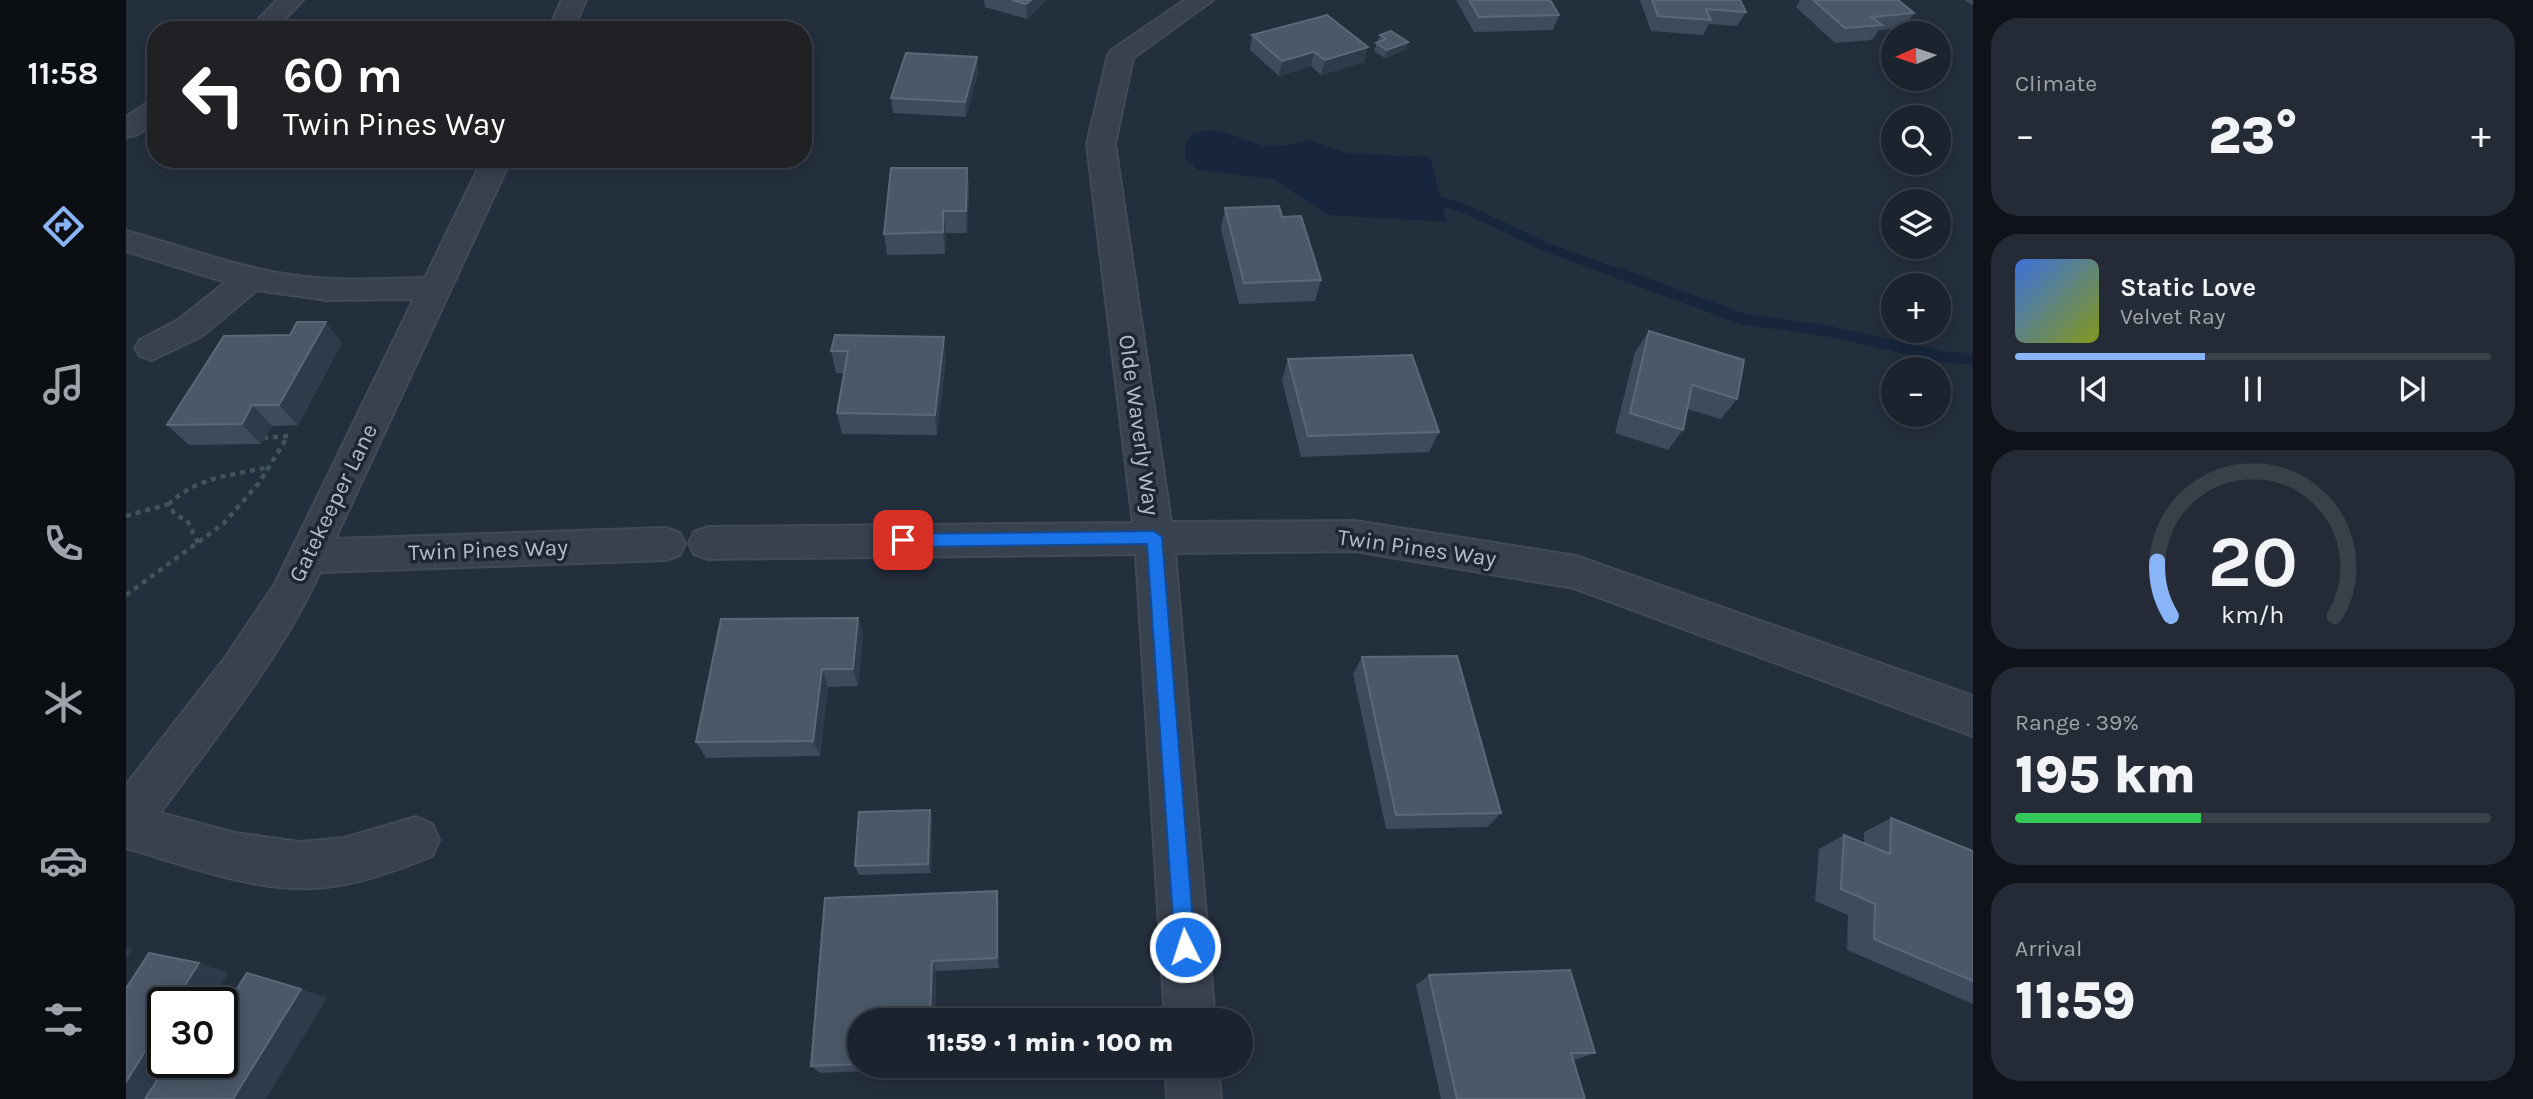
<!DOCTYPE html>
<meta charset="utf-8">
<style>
body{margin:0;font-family:Karla,sans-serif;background:#242b36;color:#f1f3f6;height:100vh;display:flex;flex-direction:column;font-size:26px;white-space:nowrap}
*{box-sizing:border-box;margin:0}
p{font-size:23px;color:#a0a4aa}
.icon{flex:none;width:38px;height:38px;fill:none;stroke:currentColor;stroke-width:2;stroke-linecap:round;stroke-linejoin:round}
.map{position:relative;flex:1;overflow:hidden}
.side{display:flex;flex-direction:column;gap:18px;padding:18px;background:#0f1319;width:560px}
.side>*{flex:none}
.hud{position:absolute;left:21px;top:21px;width:665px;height:147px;border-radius:28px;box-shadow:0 4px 18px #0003,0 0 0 2px #39404a;background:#202124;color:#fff;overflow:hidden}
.needle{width:46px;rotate:267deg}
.tools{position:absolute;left:1755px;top:21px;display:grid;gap:14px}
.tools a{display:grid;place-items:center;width:70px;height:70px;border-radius:50%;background:#1b232e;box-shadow:0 4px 18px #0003,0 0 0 2px #39404a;font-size:35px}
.speed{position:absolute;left:21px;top:987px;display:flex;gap:14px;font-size:35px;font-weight:700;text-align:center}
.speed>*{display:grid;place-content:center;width:91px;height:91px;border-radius:50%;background:#1b232e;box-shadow:0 4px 18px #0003,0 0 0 2px #39404a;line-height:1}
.speed .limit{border:4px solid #111;border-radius:10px;background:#fff;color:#111}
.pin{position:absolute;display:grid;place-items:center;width:60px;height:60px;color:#fff;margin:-30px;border-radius:14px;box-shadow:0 4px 10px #0006}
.me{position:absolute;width:77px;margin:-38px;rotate:356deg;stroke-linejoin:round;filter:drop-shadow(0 0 5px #0008)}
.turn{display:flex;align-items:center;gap:24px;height:147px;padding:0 21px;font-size:32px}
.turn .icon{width:91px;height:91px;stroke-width:2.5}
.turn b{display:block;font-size:49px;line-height:60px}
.big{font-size:52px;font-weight:800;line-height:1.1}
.side .card{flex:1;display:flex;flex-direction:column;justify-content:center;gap:10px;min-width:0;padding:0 24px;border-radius:28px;background:#242b36}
.side .dial{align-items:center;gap:0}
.dial svg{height:182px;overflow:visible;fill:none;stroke:#39404a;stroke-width:7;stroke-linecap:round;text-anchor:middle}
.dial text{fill:#f1f3f6;stroke:none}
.song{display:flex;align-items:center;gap:21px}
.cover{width:84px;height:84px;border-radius:10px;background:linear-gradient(135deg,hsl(220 70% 55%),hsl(70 70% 35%))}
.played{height:7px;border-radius:4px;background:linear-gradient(90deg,#8ab4f8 40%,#39404a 40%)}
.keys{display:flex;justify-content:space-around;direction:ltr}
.heat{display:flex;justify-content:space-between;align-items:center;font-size:38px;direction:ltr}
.charge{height:10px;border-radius:5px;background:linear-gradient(90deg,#34c759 39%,#39404a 0)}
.trip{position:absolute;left:721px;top:1008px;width:406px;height:70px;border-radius:35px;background:#1b232e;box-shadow:0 4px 18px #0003,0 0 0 2px #39404a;font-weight:800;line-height:70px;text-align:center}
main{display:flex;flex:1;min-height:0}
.dock{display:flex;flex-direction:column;width:126px;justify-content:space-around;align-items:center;background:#0b0e12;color:#a0a4aa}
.dock .icon{width:49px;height:49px}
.dock .on{color:#8ab4f8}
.dock b{font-size:32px;color:#f1f3f6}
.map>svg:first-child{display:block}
.water{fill:#17263c}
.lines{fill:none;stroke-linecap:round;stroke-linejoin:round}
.stream-far1{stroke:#17263c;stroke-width:9}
.stream{stroke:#17263c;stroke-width:11}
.minor-casing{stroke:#414a57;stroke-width:4}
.path{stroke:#3f5557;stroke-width:4.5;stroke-dasharray:5 5;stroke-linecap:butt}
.minor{fill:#38414e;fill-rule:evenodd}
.wall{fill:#3f4b5c}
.shaded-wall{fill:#2f3b4b}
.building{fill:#4b5868;stroke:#5c6777;stroke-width:2}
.route{fill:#1a73e8;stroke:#114b97;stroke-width:2}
.labels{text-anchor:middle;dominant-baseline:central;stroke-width:7;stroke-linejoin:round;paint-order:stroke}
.street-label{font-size:23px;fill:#b4bcc9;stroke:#1d2633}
</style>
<main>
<nav class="dock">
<b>11:58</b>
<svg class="icon on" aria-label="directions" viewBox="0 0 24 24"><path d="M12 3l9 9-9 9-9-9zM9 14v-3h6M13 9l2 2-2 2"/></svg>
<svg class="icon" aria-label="music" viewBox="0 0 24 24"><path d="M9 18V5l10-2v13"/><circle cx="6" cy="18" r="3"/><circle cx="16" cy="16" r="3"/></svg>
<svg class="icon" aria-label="phone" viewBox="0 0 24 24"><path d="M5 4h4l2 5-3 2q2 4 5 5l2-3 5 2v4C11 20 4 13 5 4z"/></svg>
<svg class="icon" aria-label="climate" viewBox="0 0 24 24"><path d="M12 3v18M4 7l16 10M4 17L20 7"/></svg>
<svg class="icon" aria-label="car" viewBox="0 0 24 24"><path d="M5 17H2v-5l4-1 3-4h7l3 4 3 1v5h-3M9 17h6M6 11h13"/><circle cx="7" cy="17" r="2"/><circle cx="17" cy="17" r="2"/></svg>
<svg class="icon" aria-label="filters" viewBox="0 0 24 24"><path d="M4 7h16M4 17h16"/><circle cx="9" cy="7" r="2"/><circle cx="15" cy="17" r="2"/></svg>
</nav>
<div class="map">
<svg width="1847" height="1099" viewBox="0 0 1847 1099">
<rect width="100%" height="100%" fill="#242f3e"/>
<path class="water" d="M1082,130l19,3 36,13 24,-1 23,-5 37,13 83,4 17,65 -119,-7 -55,-36 -75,-9 -13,-12v-15l7,-9z"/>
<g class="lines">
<path class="stream-far1" d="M1300,196l42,14 78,37 79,29"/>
<path class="stream" d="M1494,274l123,45 85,12 115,26 30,2"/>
<g class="minor-casing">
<path id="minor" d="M151,0h26l-29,30h-26z
M436,0h24l-13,30h-25z
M1059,0h28l-80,58 -18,86 56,378 184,-1 221,35 397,140v40l-399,-148 -219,-37 -180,2 40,467h-50l-29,-466 -428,5 -14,-5 -5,-11 5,-11 14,-5 425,-4 -46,-379 21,-89 4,-5z
M30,102v20l-20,13 -10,2v-20l20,-13z
M357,159h28l-176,380 331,-11 14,5 5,11 -5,11 -14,5 -346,12c-40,87 -103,163 -160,241l75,20 65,9 44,-4 72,-21 16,7 7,16 -7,16c-37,15 -77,30 -118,32 -64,3 -127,-23 -188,-40v-63l99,-127 50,-74 139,-285 -87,1 -70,-10 -55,46 -50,24 -12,-4 -5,-8 5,-8 38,-20 48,-38 -100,-31v-20c55,15 109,36 165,44 44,7 89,4 134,3z
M1040,1066h52l3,33h-54z"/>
</g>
<path class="path" d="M0,516l43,-12
M72,543l-11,-23 -12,-5 -6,-11c27,-27 64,-29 100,-37
M0,595l97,-71 36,-41 29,-47 -23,2"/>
<use href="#minor" class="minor"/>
</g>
<path class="wall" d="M858,0h62l-19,19 -42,-12z
M1330,0h94l9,15 -6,15 -79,2z
M1514,0h100l6,12 -9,14 -28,-2 -6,11 -52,-4z
M1674,0h98l16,13 -10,15 -25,2 -7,10 -37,3 -39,-36z
M1838,0h9v5z
M1126,35l112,27 -43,13 -10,-9 -32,10 -29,-26z
M1254,35l28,7 -2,8 -21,8 -11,-7z
M851,57l1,15 -12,45 -73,-4 -2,-15z
M841,168l2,21 -2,44h-21l-1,21 -58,1 -3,-21z
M1099,208l57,9 39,63 -6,21 -76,3 -18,-75z
M1523,331l88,68 -16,20 -34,-10 -4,21 -15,20 -53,-17 20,-81z
M709,335l111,23 -9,77 -95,-1 -5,-21 7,-40h-8l-5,-22z
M216,343l-44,82 -26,1 -11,18 -72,1 -22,-20z
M1162,359l151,73 -10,20 -128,5 -19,-77z
M732,618l5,18 -5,50 -30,1 -8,69 -114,2 -10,-16z
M1236,657l139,156 -14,14 -101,2 -33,-155z
M804,810l2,10 -1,53 -72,2 -4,-9z
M1765,818l82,33v153l-126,-54 1,-35 -33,-14 4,-52 25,-14 20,8v-11z
M871,891l2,13v64l-63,3 -1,49h-76v46h74v2l-113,5 -9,-7 14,-168z
M1303,975l166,78 -21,7 11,39h-144l-25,-114z"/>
<path class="shaded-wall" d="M905,0h15l-19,19 -1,-15z
M1282,42l-2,8 -21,8 2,-8z
M1242,47l-4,15 -43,13 4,-15z
M1188,52l-3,14 -32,10 3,-15z
M851,57l1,15 -12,45 -1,-15z
M841,168l2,21 -2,44 -1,-22z
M817,211l3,22 -1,21 -2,-22z
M200,322l16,21 -44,82 -19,-20z
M818,337l2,21 -9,77 -2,-20z
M126,405l20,21 -11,18 -19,-20z
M732,618l5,18 -5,50 -5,-17z
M696,669l6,18 -8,69 -7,-15z
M804,810l2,10 -1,53 -3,-9z
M871,891l2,13v64l-2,-10z
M0,947l7,2 -7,11z
M806,961l4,10 -1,49h-5z
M73,963l29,10 -18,30h-36z
M175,989l26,9 -61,101h-33z
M37,1022v40h12l-22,37h-27v-17z"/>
<path class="building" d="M886,0h19l-5,4z
M1343,0h81l9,15 -80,2z
M1526,0h88l6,12 -40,-3 5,11 -53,-4z
M1687,0h85l16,13 -42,4 10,8 -37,3z
M1201,15l41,32 -43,13 -11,-8 -32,9 -30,-26z
M1265,31l17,11 -21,8 -11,-7 10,-4 -6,-4z
M780,53l71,4 -12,45 -74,-4z
M765,168h76l-1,43h-23v21l-59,2z
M1153,206l3,11 19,-1 20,64 -77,3 -19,-75z
M171,322h29l-47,83h-27l-10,19 -75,1 57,-89 66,-1z
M1523,331l95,29 -7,39 -45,-14 -9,45 -53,-17z
M709,335l109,2 -9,78 -98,-2 11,-62h-17z
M1286,355l27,77 -131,4 -20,-77z
M732,618l-5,51h-31l-9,72 -117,1 25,-123z
M1331,656l44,157 -105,2 -34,-158z
M804,810l-2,54 -73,2 4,-54z
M1765,818l82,33v130l-99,-42 1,-35 -34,-15 3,-54 46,19z
M871,891v67l-65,3 -2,59h-71v44l-48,2 14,-168z
M23,953l50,10 -25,40h-11v19l-37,60v-95h1z
M1444,970l25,83h-24l14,46h-128l-28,-124z
M121,973l54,16 -68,110h-88l24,-37h53v-50z"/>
<path class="route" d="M1028,531l8,6 33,410 -3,8 -7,3 -7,-3 -3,-8 -28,-403 -244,3 -8,-7 8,-6z"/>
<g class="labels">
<g class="street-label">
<text transform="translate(1013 425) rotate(82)">Olde Waverly Way</text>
<text transform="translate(207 503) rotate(-64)">Gatekeeper Lane</text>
<text transform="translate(1291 548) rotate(8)">Twin Pines Way</text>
<text transform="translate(362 550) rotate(-2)">Twin Pines Way</text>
</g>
</g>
</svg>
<div class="tools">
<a><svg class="needle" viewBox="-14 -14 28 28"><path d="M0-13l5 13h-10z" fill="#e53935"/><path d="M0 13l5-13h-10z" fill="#a0a4aa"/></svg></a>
<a><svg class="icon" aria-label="search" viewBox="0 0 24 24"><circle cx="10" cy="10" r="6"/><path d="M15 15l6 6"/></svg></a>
<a><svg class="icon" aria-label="layers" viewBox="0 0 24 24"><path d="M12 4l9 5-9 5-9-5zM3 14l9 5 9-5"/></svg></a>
<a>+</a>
<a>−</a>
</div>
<div class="speed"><div class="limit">30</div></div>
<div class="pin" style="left:777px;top:540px;background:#d93025"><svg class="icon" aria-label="arrive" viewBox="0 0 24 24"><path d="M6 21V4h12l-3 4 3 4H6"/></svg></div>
<svg class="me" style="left:1059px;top:947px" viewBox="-20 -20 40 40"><circle r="17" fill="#1a73e8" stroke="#fff" stroke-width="3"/><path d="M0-11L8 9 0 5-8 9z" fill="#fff"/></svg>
<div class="trip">11:59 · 1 min · 100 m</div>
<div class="hud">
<div class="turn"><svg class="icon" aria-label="left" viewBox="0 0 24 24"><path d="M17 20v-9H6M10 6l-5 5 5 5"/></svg><div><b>60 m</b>Twin Pines Way</div></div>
</div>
</div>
<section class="side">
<div class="card"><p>Climate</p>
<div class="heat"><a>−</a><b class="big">23°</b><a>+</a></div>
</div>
<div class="card">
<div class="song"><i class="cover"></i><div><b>Static Love</b><p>Velvet Ray</p></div></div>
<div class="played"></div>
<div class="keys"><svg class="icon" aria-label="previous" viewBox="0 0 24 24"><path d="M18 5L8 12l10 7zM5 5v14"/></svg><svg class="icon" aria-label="pause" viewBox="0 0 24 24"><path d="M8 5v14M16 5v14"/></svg><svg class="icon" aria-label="next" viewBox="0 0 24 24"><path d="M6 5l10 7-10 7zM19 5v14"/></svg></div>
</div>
<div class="card dial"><svg viewBox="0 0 100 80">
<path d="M14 69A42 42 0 1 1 86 69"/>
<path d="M14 69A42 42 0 0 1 8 45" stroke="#8ab4f8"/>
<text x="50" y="56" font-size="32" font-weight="700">20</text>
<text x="50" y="72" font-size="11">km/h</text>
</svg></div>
<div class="card"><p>Range · 39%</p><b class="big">195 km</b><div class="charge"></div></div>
<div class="card"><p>Arrival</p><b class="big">11:59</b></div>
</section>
</main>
